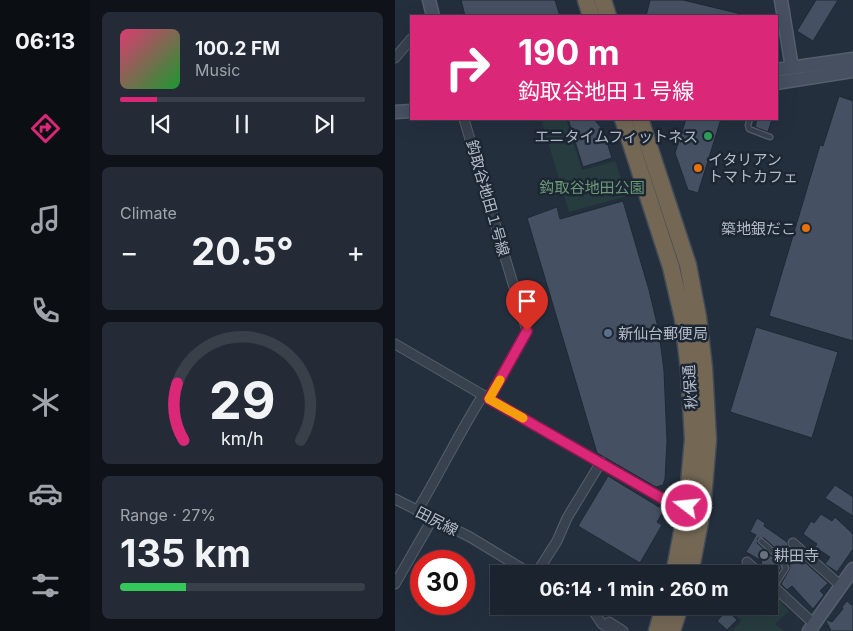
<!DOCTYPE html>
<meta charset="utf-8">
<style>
body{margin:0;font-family:Inter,"Noto Sans JP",sans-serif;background:#242b36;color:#f1f3f6;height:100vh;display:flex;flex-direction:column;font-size:19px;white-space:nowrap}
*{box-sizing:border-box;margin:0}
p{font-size:16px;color:#a0a4aa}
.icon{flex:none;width:28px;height:28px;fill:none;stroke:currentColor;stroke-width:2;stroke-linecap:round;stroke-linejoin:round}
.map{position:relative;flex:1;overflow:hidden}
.details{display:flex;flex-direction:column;gap:12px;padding:12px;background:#0f1319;width:305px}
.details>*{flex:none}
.top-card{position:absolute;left:15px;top:15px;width:368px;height:105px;border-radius:0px;box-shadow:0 5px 20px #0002,0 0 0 1px #39404a;background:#db2777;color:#fff;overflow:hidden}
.speed{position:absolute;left:15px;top:550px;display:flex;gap:10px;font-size:25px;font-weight:700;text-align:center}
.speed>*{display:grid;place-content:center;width:65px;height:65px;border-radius:50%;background:#1b232e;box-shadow:0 5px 20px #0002,0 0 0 1px #39404a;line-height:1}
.speed .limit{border:8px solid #d22;background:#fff;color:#111}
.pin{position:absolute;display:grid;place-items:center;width:42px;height:42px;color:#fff;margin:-51px -21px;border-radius:50% 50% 50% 0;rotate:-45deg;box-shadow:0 0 5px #0007}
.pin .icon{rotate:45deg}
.me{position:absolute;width:55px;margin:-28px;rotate:286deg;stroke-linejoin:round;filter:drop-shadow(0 0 4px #0008)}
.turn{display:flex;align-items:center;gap:18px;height:105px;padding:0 25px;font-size:22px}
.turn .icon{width:65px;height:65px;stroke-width:2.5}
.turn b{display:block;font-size:35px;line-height:42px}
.big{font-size:38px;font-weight:700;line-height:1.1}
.details .widget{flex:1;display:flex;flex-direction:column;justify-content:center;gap:8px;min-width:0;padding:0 18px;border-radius:8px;background:#242b36}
.details .dial{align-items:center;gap:0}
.dial svg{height:130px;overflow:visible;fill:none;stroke:#39404a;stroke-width:7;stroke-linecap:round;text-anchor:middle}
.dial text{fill:#f1f3f6;stroke:none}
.song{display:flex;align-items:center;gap:15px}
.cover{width:60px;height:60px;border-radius:8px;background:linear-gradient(135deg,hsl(340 70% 55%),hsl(130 70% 35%))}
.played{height:5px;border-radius:2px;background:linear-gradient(90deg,#db2777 15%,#39404a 15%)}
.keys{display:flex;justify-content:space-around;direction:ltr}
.heat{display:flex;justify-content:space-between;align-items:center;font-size:28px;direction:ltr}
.charge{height:8px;border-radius:4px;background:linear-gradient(90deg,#34c759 27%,#39404a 0)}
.trip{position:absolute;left:95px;top:565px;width:288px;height:50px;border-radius:0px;background:#1b232e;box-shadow:0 5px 20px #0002,0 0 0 1px #39404a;font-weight:700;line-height:50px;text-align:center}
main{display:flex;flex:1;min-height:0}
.tab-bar{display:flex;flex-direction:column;width:90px;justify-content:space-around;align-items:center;background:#0b0e12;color:#a0a4aa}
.tab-bar .icon{width:35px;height:35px}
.tab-bar .selected{color:#db2777}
.tab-bar b{font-size:22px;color:#f1f3f6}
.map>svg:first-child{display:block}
.green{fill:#263c3f}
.building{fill:#455162;stroke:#1f2835}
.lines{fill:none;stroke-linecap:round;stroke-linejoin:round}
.lane-casing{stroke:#565f6c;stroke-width:7}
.street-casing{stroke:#565f6c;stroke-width:11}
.secondary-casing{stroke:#565f6c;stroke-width:15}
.highway-casing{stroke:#434c59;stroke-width:19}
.lane{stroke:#38414e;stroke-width:4.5}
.street{stroke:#38414e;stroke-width:9}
.secondary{stroke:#465061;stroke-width:12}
.highway{stroke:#746855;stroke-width:16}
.route-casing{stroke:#8e194d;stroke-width:12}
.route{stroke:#db2777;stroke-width:9}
.slow{stroke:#f59e0b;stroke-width:9}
.leisure-dot{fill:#2e9e5b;stroke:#1d2633;stroke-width:2}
.food-dot{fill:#e8710a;stroke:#1d2633;stroke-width:2}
.service-dot{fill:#5c6f8a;stroke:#1d2633;stroke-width:2}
.worship-dot{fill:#6b7280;stroke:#1d2633;stroke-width:2}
.labels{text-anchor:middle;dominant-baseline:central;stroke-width:5;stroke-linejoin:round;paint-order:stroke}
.poi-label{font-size:15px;fill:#b4bcc9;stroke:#1d2633;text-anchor:start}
.park-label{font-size:15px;fill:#6b9a76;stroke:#1d2633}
.street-label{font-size:15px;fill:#b4bcc9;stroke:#1d2633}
</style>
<main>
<nav class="tab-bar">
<b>06:13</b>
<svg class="icon selected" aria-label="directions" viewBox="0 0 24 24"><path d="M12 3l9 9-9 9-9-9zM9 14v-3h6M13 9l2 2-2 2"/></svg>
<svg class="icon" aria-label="music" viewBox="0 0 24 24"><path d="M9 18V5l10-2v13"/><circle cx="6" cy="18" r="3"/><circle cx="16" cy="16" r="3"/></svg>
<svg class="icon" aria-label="phone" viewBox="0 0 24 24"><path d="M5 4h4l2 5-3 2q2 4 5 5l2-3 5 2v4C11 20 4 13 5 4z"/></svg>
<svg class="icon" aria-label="climate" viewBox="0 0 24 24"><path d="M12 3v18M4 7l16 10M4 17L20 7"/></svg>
<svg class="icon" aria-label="car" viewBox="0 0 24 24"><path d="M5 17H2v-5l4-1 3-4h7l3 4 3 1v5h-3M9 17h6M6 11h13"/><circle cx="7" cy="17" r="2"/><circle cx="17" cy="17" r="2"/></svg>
<svg class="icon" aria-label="filters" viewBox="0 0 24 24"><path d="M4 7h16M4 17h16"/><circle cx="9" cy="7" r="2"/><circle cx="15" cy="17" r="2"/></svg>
</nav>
<section class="details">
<div class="widget">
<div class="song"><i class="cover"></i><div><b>100.2 FM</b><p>Music</p></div></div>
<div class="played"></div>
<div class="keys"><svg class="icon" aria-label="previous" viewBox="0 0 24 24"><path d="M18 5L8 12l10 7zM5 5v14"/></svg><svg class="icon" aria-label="pause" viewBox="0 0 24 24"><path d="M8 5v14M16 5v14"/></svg><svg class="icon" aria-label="next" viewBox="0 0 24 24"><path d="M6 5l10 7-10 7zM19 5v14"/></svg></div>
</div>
<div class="widget"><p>Climate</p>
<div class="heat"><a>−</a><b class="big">20.5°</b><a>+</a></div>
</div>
<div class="widget dial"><svg viewBox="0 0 100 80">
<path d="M14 69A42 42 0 1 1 86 69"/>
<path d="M14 69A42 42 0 0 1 10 34" stroke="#db2777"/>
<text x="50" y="56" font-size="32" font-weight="700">29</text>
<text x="50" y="72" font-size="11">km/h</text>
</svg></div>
<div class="widget"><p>Range · 27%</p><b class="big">135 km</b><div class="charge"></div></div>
</section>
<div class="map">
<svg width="458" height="631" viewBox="0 0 458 631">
<rect width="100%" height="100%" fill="#242f3e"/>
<path class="green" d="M146,119h25l16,51 33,-9 12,35 -58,16z
M374,586l15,15 -2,3 7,7 -14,13 10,7h-53l9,-10 -11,-13 1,-2h38z"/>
<path class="building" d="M66,0h94l5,16h-95z
M255,0h33l58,14v2h-95z
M421,0h22l-25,41 -16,-10z
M444,96l14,5v240l-84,-25 51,-171 3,1z
M173,119h26l9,11 9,28 -29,9z
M291,119h35l-23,74 -10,-3 -13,-37z
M362,119h15l-4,13 -13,-5z
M228,201l26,89 10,42 5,39 3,70 -2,38 -2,6 -7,2 -59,-34 -70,-235 30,-11 3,12z
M361,327l82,25 -26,86 -82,-26z
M213,476l56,34 -7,12 5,3 -22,38 -62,-37z
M440,485l18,12v19l-28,-18z
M426,514l11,7 3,-4 18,17v15l-16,23 -12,-8 5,-7 -15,-10 2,-3 -14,-10 8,-13 3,2z
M362,518l8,5 -1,3 23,16 2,6 39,35 -8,8 4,4 -11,14 -21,-23 -5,4 -6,-6 8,-14 1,-4 -8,-12 -18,-16h-6l-1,5 19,17 5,8 -5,8 -15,-12 1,-3 -16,-9 10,-17 -6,-3z
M452,601l6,5v25h-22l-5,-10 1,-1 5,2 11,-13 -1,-2z
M332,610l10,10 -10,10 -10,-9z"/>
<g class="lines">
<g class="lane-casing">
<path id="lane" d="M355,119l-2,6 1,4 21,8
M366,541l18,16 7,11 -12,19"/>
</g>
<g class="street-casing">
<path id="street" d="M0,58l16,-19
M69,119l63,212 -38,68 183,105 15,2
M0,344l93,54
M0,499l75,38 61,37
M22,511c23,-38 42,-78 66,-116
M398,543l48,43
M352,562l13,12
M141,574l21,-33 10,-23 34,-56
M374,582l45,42
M0,584l38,-66
M189,606l10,6 8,12 11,7
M214,622l14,9"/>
</g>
<g class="secondary-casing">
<path id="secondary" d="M34,0l4,16
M386,0l11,68
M381,70l77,-11
M381,83l77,-12
M0,112l16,-1
M414,631l44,-62"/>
</g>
<g class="highway-casing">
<path id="highway" d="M191,0l5,16
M208,0l5,16
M228,119l48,148 12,52 6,51 4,69 -6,67 -13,68
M245,119l48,146 10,52 6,51 4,72 -6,71 -12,63
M262,631l7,-25
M277,631l8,-25"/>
</g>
<use href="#lane" class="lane"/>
<use href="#street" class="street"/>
<use href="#secondary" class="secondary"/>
<use href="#highway" class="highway"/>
</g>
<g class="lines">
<g class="route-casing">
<path id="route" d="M132,331l-38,68 183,105 15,2"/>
</g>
<use href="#route" class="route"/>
<path class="slow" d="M105,380l-11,19 34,19"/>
</g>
<circle class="leisure-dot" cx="313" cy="136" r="5"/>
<g class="food-dot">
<circle cx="303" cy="168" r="5"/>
<circle cx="411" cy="228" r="5"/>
</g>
<circle class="service-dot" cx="213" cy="333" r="5"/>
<circle class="worship-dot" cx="369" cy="555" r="5"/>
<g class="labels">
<g class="poi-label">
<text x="303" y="136" text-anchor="end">エニタイムフィットネス</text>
<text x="313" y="159">イタリアン<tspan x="313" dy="17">トマトカフェ</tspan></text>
<text x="401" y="228" text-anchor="end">築地銀だこ</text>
<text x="223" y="333">新仙台郵便局</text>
<text x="379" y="555">耕田寺</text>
</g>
<g class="park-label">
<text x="197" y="187">鈎取谷地田公園</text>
</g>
<g class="street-label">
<text transform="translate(93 198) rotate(74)">鈎取谷地田１号線</text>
<text transform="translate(295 387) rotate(-94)">秋保通</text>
<text transform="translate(42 521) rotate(27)">田尻線</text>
</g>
</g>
</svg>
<div class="speed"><div class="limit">30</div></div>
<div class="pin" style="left:132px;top:331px;background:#d93025"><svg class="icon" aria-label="arrive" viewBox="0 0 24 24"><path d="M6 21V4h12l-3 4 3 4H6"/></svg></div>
<svg class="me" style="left:292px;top:506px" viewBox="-20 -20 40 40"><circle r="17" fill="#db2777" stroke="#fff" stroke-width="3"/><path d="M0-11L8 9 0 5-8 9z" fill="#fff"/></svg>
<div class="trip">06:14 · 1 min · 260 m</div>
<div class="top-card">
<div class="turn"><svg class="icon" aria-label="right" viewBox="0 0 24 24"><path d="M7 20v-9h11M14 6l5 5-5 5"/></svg><div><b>190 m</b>鈎取谷地田１号線</div></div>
</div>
</div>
</main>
